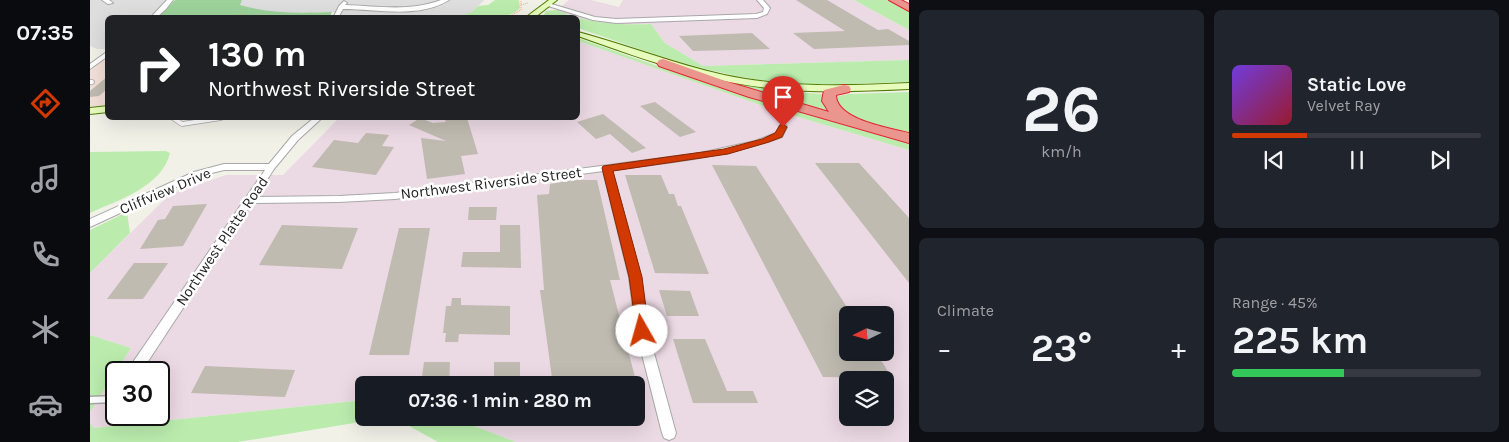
<!DOCTYPE html>
<meta charset="utf-8">
<style>
body{margin:0;font-family:Karla,sans-serif;background:#20242c;color:#f1f3f6;height:100vh;display:flex;flex-direction:column;font-size:19px;white-space:nowrap}
*{box-sizing:border-box;margin:0}
p{font-size:16px;color:#9ea1a6}
.icon{flex:none;width:28px;height:28px;fill:none;stroke:currentColor;stroke-width:2;stroke-linecap:round;stroke-linejoin:round}
.map{position:relative;flex:1;overflow:hidden}
.side{display:flex;flex-direction:column;gap:10px;padding:10px;background:#0d0f14;width:600px}
.side>*{flex:none}
.banner{position:absolute;left:15px;top:15px;width:475px;height:105px;border-radius:8px;box-shadow:0 5px 20px #0002;background:#202124;color:#fff;overflow:hidden}
.needle{width:32px;rotate:265deg}
.buttons{position:absolute;left:749px;top:306px;display:grid;gap:10px}
.buttons a{display:grid;place-items:center;width:55px;height:55px;border-radius:8px;background:#171b24;box-shadow:0 5px 20px #0002;font-size:25px}
.speed{position:absolute;left:15px;top:361px;display:flex;gap:10px;font-size:25px;font-weight:700;text-align:center}
.speed>*{display:grid;place-content:center;width:65px;height:65px;border-radius:50%;background:#171b24;box-shadow:0 5px 20px #0002;line-height:1}
.speed .limit{border:2px solid #111;border-radius:8px;background:#fff;color:#111}
.pin{position:absolute;display:grid;place-items:center;width:42px;height:42px;color:#fff;margin:-51px -21px;border-radius:50% 50% 50% 0;rotate:-45deg;box-shadow:0 0 5px #0007}
.pin .icon{rotate:45deg}
.me{position:absolute;width:55px;margin:-28px;rotate:353deg;stroke-linejoin:round;filter:drop-shadow(0 0 4px #0008)}
.turn{display:flex;align-items:center;gap:18px;height:105px;padding:0 20px;font-size:22px}
.turn .icon{width:65px;height:65px;stroke-width:2.5}
.turn b{display:block;font-size:35px;line-height:42px}
.big{font-size:38px;font-weight:700;line-height:1.1}
.side .card{flex:1;display:flex;flex-direction:column;justify-content:center;gap:8px;min-width:0;padding:0 18px;border-radius:8px;background:#20242c}
.side .dial{align-items:center;gap:0}
.dial b{font-size:65px;line-height:1}
.song{display:flex;align-items:center;gap:15px}
.cover{width:60px;height:60px;border-radius:8px;background:linear-gradient(135deg,hsl(260 70% 55%),hsl(350 70% 35%))}
.played{height:5px;border-radius:2px;background:linear-gradient(90deg,#d23900 30%,#363941 30%)}
.keys{display:flex;justify-content:space-around;direction:ltr}
.heat{display:flex;justify-content:space-between;align-items:center;font-size:28px;direction:ltr}
.charge{height:8px;border-radius:4px;background:linear-gradient(90deg,#34c759 45%,#363941 0)}
.side .tiles{flex:1;display:grid;gap:10px;grid-template-columns:repeat(2,1fr)}
.trip{position:absolute;left:265px;top:376px;width:290px;height:50px;border-radius:8px;background:#171b24;box-shadow:0 5px 20px #0002;font-weight:700;line-height:50px;text-align:center}
main{display:flex;flex:1;min-height:0}
.menu{display:flex;flex-direction:column;width:90px;justify-content:space-around;align-items:center;background:#090b0e;color:#9ea1a6}
.menu .icon{width:35px;height:35px}
.menu .active{color:#d23900}
.menu b{font-size:22px;color:#f1f3f6}
.map>svg:first-child{display:block}
.residential{fill:#dfdede}
.commercial{fill:#f2dfd7}
.industrial{fill:#ebd9e3;fill-rule:evenodd}
.grass{fill:#bbecad}
.forest{fill:#9dd29b}
.building{fill:#bfbbb1}
.lines{fill:none;stroke-linecap:round;stroke-linejoin:round}
.service-far1-casing{stroke:#a8a8a8;stroke-width:5.5}
.service-casing{stroke:#a8a8a8;stroke-width:9}
.minor-casing{stroke:#a8a8a8;stroke-width:2}
.secondary-casing{stroke:#4f7e02;stroke-width:2}
.motorway-casing{stroke:#e02432;stroke-width:2}
.path{stroke:#fda36d;stroke-width:1;stroke-dasharray:1 1;stroke-linecap:butt}
.service-far1{stroke:#fff;stroke-width:4}
.service{stroke:#fff;stroke-width:6}
.minor{fill:#fff;fill-rule:evenodd}
.secondary{fill:#e7fbbc;fill-rule:evenodd}
.motorway{fill:#ea968e;fill-rule:evenodd}
.route{fill:#d23900;stroke:#882500}
.labels{text-anchor:middle;dominant-baseline:central;stroke-width:5;stroke-linejoin:round;paint-order:stroke}
.street-label{font-size:15px;fill:#212121;stroke:#fff}
</style>
<main>
<nav class="menu">
<b>07:35</b>
<svg class="icon active" aria-label="directions" viewBox="0 0 24 24"><path d="M12 3l9 9-9 9-9-9zM9 14v-3h6M13 9l2 2-2 2"/></svg>
<svg class="icon" aria-label="music" viewBox="0 0 24 24"><path d="M9 18V5l10-2v13"/><circle cx="6" cy="18" r="3"/><circle cx="16" cy="16" r="3"/></svg>
<svg class="icon" aria-label="phone" viewBox="0 0 24 24"><path d="M5 4h4l2 5-3 2q2 4 5 5l2-3 5 2v4C11 20 4 13 5 4z"/></svg>
<svg class="icon" aria-label="climate" viewBox="0 0 24 24"><path d="M12 3v18M4 7l16 10M4 17L20 7"/></svg>
<svg class="icon" aria-label="car" viewBox="0 0 24 24"><path d="M5 17H2v-5l4-1 3-4h7l3 4 3 1v5h-3M9 17h6M6 11h13"/><circle cx="7" cy="17" r="2"/><circle cx="17" cy="17" r="2"/></svg>
</nav>
<div class="map">
<svg width="819" height="442" viewBox="0 0 819 442">
<rect width="100%" height="100%" fill="#f2f1e8"/>
<path class="residential" d="M0,0h78l-19,17 -41,1 -1,31h-10l-7,-3z
M152,0h242l-12,12 -16,6 -118,-1 2,-5 -57,1 -18,-1 -26,-7z"/>
<path class="commercial" d="M17,57v48l-17,2v-36z"/>
<path class="industrial" d="M479,0h22l28,7 4,-7h231l55,30v30l-206,6 -38,-23 -14,-19 -36,1 -22,-3 -37,-11z
M488,41l197,69 134,40v292h-393l-62,-24h182v-33h-272v15l-270,28 -4,-5v-11l41,-64 -41,-13v-62l80,-79 56,-19h57l56,-57h239zM758,315h37v37h-37zM26,372h43v43h-43zM758,380h37v38h-37z"/>
<path class="grass" d="M405,0h24l1,8c-9,12 -46,13 -60,8l12,-4 6,-6 10,-1z
M764,0h35l20,10v20z
M467,10c29,14 62,15 94,14l14,19 38,23 206,-6v22c-42,1 -84,4 -126,1 -71,-7 -138,-32 -205,-55v-10l-33,-1 -2,-1 3,-5z
M488,38l145,51 69,20 117,30v11l-134,-40 -197,-69z
M637,83l56,8 39,3 3,11 10,9z
M819,92v41l-54,-14 -15,-10 -6,-12 14,-3z
M76,151l4,2c-8,34 -52,47 -80,60v-61z
M37,212l3,21 -40,40v-43z
M0,335l41,13 -41,64z
M274,400v18h90l62,24h-78l-29,-16 -25,-5 -24,1 -122,20h-148v-19l4,5z"/>
<path class="forest" d="M85,0h67l-2,5c32,9 59,8 92,7l-3,6h-173z"/>
<path class="building" d="M706,0h31l51,30 10,-1 21,12v4l-95,4 -21,-16 52,-2z
M662,33l18,16 -77,2 -14,-15z
M18,76v12l-9,8 -9,1v-6z
M565,102l41,30 -16,5 -40,-31z
M513,114l43,34 -14,5 -22,-19 -14,5 -19,-17z
M330,118l13,5 13,-1 -2,-4h23l11,36 -17,2 4,18 -38,5 -6,-41 25,3 -37,-16z
M276,133l23,2 -7,11 12,1 -18,28 -64,-8 22,-27 24,3z
M725,163h44l50,55v65z
M622,165l44,1 96,149h-4v37h28l16,26 -69,-1z
M535,175h36l8,19h5l4,12h3l28,68 -54,-1z
M484,180h23l23,100h-10l27,105h-84l-13,-95h4l-7,-95 12,-1 1,-10z
M117,204l-24,42 -43,3 18,-29 7,-1 8,-13z
M379,207h28l-1,13h-28z
M192,225l76,3 -16,41 -83,-4z
M410,225h20l1,43 -60,-1 2,-15h37z
M309,228h31l-21,127h-40z
M44,263h34l-25,36h-36z
M569,290l31,1 9,25h-32z
M362,298h9v7l49,1v29l-51,-1 -1,8h-13l1,-9h-3l3,-27h5z
M583,339h32l22,52h26l5,12h-65z
M334,362h26l-1,23h-28z
M404,362h26v23h-26z
M115,366l90,4 -10,27 -94,-4z"/>
<g class="lines">
<g class="service-far1-casing">
<path id="service-far1" d="M0,82h2
M83,118l9,6 39,-6"/>
</g>
<g class="service-casing">
<path id="service" d="M0,400l26,-1"/>
</g>
<g class="minor-casing">
<path id="minor" d="M12,0h7l4,3 -5,1z
M77,0h6l-7,9 -10,9h-6z
M351,0h8c-30,19 -73,9 -106,9l-5,9h-5l6,-12 5,-5 3,2 -2,2c33,1 65,7 96,-5z
M667,0h6l7,8 -3,6 -10,4 -141,5 -23,-3 -48,-15 3,-2 47,14 21,2 140,-5 7,-2 1,-4z
M18,51v5l-18,13v-5z
M224,118h8l-24,22 -24,29 -18,28 83,-1 56,-3 305,-40 55,-12 21,-8 4,-8h6l1,2 -5,10c-55,20 -113,26 -170,33l29,107 7,54 28,102 -2,5 -5,2 -5,-2 -2,-5 -26,-102 -7,-54 -26,-106 -208,28 -56,3 -87,1 -111,169h-13l1,-4 136,-198h-41l-24,6 -110,51v-8l104,-47 30,-8h45l23,-28z"/>
</g>
<g class="secondary-casing">
<path id="secondary" d="M459,0h8l-23,18h-9z
M488,32c49,13 96,32 146,43 61,13 123,11 185,8v6c-44,2 -89,4 -133,0 -69,-7 -134,-30 -198,-53z
M18,106v6l-18,2v-6z"/>
</g>
<g class="motorway-casing">
<path id="motorway" d="M799,0h12l8,4v7z
M573,59l65,23 101,30 -7,-11 2,-11 20,-5 5,1 2,3 -2,3 -13,3c0,25 54,33 73,38v10l-160,-46 -90,-31 -2,-3 2,-3z"/>
</g>
<path class="path" d="M431,5l7,-2
M133,18l18,-3 25,3
M417,18l14,-8v-10"/>
<use href="#service-far1" class="service-far1"/>
<use href="#service" class="service"/>
<use href="#minor" class="minor"/>
<use href="#secondary" class="secondary"/>
<use href="#motorway" class="motorway"/>
</g>
<path class="route" d="M693,124l4,3 -5,10 -13,5 -41,12 -115,17 29,106 7,54 -2,4 -5,2 -5,-2 -8,-58 -27,-109 1,-2 121,-17 38,-10 13,-6 5,-8z"/>
<g class="labels">
<g class="street-label">
<text transform="translate(401 183) rotate(-7)">Northwest Riverside Street</text>
<text transform="translate(75 191) rotate(-23)">Cliffview Drive</text>
<text transform="translate(132 241) rotate(-56)">Northwest Platte Road</text>
</g>
</g>
</svg>
<div class="buttons">
<a><svg class="needle" viewBox="-14 -14 28 28"><path d="M0-13l5 13h-10z" fill="#e53935"/><path d="M0 13l5-13h-10z" fill="#9ea1a6"/></svg></a>
<a><svg class="icon" aria-label="layers" viewBox="0 0 24 24"><path d="M12 4l9 5-9 5-9-5zM3 14l9 5 9-5"/></svg></a>
</div>
<div class="speed"><div class="limit">30</div></div>
<div class="pin" style="left:693px;top:127px;background:#d93025"><svg class="icon" aria-label="arrive" viewBox="0 0 24 24"><path d="M6 21V4h12l-3 4 3 4H6"/></svg></div>
<svg class="me" style="left:552px;top:331px" viewBox="-20 -20 40 40"><circle r="19" fill="#fff"/><path d="M0-13L10 11 0 6-10 11z" fill="#d23900"/></svg>
<div class="trip">07:36 · 1 min · 280 m</div>
<div class="banner">
<div class="turn"><svg class="icon" aria-label="right" viewBox="0 0 24 24"><path d="M7 20v-9h11M14 6l5 5-5 5"/></svg><div><b>130 m</b>Northwest Riverside Street</div></div>
</div>
</div>
<section class="side">
<div class="tiles">
<div class="card dial"><b>26</b><p>km/h</p></div>
<div class="card">
<div class="song"><i class="cover"></i><div><b>Static Love</b><p>Velvet Ray</p></div></div>
<div class="played"></div>
<div class="keys"><svg class="icon" aria-label="previous" viewBox="0 0 24 24"><path d="M18 5L8 12l10 7zM5 5v14"/></svg><svg class="icon" aria-label="pause" viewBox="0 0 24 24"><path d="M8 5v14M16 5v14"/></svg><svg class="icon" aria-label="next" viewBox="0 0 24 24"><path d="M6 5l10 7-10 7zM19 5v14"/></svg></div>
</div>
<div class="card"><p>Climate</p>
<div class="heat"><a>−</a><b class="big">23°</b><a>+</a></div>
</div>
<div class="card"><p>Range · 45%</p><b class="big">225 km</b><div class="charge"></div></div>
</div>
</section>
</main>
